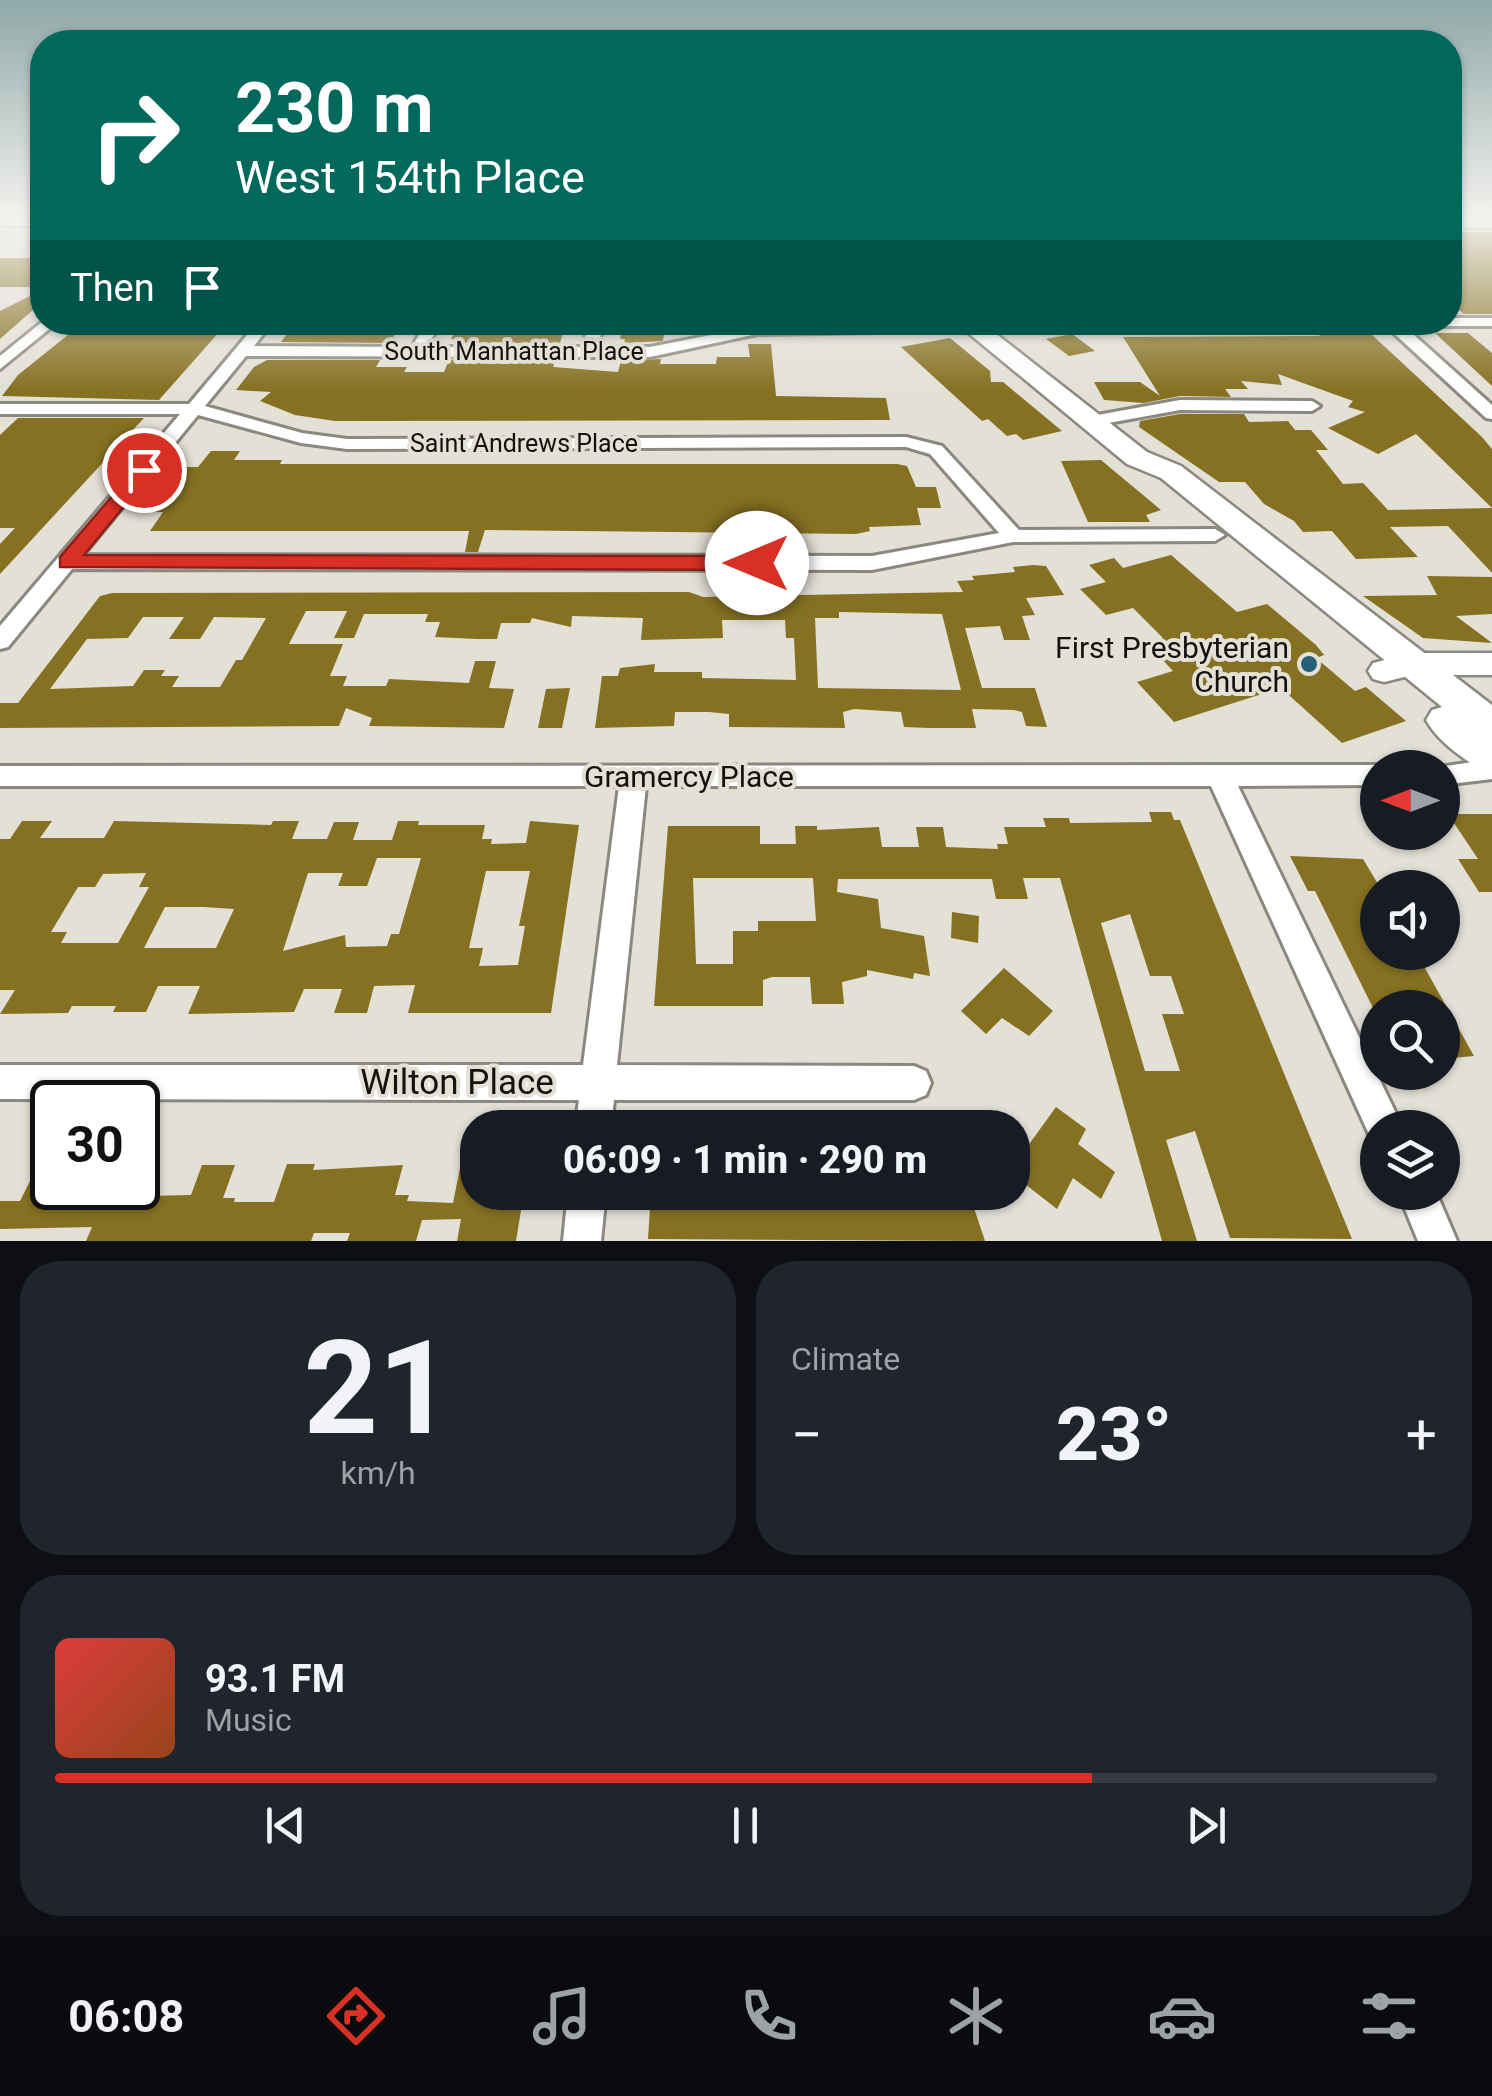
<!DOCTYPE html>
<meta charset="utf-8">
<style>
body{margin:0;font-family:Roboto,sans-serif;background:#20242c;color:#f1f3f6;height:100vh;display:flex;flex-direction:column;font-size:38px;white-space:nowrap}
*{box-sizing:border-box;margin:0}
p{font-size:32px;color:#9ea1a6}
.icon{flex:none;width:55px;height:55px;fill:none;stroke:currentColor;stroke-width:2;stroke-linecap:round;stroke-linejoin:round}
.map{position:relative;height:1241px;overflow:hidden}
.panel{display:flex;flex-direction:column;gap:20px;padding:20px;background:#0d0f14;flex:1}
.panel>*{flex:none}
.top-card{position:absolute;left:30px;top:30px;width:1432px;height:305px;border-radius:40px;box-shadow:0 2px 8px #0004;background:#00695c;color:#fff;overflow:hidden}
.needle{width:65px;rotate:270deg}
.buttons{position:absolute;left:1360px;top:750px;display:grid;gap:20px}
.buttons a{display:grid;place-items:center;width:100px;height:100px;border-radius:50%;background:#171b24;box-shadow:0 2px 8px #0004;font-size:50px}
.speed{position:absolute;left:30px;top:1080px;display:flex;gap:20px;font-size:50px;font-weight:700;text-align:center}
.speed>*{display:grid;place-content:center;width:130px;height:130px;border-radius:50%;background:#171b24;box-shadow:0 2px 8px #0004;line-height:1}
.speed .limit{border:5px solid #111;border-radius:15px;background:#fff;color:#111}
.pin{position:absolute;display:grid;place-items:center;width:85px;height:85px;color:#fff;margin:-42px;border:5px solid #fff;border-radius:50%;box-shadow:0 2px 10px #0007}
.me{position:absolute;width:110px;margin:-55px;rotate:270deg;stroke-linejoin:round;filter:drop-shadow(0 0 8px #0008)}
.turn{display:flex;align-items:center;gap:35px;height:210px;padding:0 40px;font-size:45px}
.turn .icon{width:130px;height:130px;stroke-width:2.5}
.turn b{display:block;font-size:70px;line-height:85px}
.then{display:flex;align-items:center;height:95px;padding:0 40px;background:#0003;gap:20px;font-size:38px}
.big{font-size:75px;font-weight:800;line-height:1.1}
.panel .widget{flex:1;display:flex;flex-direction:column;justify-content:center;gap:15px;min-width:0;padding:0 35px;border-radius:40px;background:#20242c}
.panel .dial{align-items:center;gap:0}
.dial b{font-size:130px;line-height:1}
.song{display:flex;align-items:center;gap:30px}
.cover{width:120px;height:120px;border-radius:15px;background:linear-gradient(135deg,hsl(0 70% 55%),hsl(20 70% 35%))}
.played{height:10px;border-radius:5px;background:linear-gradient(90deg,#d93025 75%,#363941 75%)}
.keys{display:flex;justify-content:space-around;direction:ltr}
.heat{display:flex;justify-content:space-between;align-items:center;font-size:55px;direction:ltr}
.panel .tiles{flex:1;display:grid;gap:20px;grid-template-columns:1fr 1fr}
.widget:last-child{grid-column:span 2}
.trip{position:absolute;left:460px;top:1110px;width:570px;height:100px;border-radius:40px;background:#171b24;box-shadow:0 2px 8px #0004;font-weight:800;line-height:100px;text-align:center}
.tab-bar{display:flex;height:160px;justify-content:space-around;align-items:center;background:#090b0e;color:#9ea1a6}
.tab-bar .icon{width:70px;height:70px}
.tab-bar .on{color:#d93025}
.tab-bar b{font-size:45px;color:#f1f3f6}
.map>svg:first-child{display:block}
.building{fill:#867122;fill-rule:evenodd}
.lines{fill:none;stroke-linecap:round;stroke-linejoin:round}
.street-casing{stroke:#8b887f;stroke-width:6}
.secondary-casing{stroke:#8b887f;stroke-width:5}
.primary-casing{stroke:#8b887f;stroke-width:5}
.street{fill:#fff;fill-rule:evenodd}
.secondary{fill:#fff;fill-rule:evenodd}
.primary{fill:#fff;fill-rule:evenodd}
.route{fill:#d93025;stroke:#8d1f18;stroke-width:2.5}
.poi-dot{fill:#246178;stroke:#e3e0d6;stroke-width:4}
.labels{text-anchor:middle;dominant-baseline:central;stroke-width:8;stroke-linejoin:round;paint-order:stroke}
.far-street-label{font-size:25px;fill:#13120f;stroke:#e3e0d6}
.poi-label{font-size:30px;fill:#13120f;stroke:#e3e0d6;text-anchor:end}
.street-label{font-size:30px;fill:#13120f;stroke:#e3e0d6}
.near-street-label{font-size:35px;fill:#13120f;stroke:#e3e0d6}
</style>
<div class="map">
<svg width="1492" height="1241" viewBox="0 0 1492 1241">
<rect width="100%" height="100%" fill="#e3e0d6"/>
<path class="building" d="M1450,232h42v82h-28l-14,-11z
M0,258h42v29h-42z
M42,290v12l-42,37v-28z
M84,322h144l-69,78 -157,-4 16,-21z
M296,322l36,4 70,-4 -12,21 -109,-1z
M460,322h106l-6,21h-103l2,-4h-8z
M623,322h43l-3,19 -39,2 1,-4h-5z
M1317,333h53l112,104 10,12v59l-76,-74 -38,20 -50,-26 37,-16 -17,-5 5,-6 -75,-27 4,11 -41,-4 7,8h-23l6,8 -51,-1 -36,7 -40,-3 -10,-18h46l20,14 -37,-59 197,-1z
M1435,333h33l24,20v33z
M1072,334l23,17 -26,5 -23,-17z
M950,338l40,33 1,11h12l59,49 -39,9 -7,-6 -9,2 -19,-17 -6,2 -81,-74z
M748,344h23l5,52 110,2 4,22 -555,1 -40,-6 -35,-14 11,-9 -35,-2 18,-23 13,-7h113l-4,7h31l-3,5h40l5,-12 106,1 -2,6 65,5 3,-11 40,-2 -1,5h56l1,-7h33z
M1180,414h64l5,8 39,-1 7,9h16l17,20h-12l27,34 20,-1 25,27 104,-2v65l-44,-47 -58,1 28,30 -62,2 -24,-28 -29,1 -9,-11 -30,-17 -19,-22h-26l-80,-55 1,-6z
M18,418h126l-144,156v-30l15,-16h-15v-93z
M211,451h29l-6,9h48l-2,4h617l10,2 9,21h20l5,21h-24l4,17 -52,2 1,4 -14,3 -371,-4 -7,22h-13l4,-21h-319l13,-19h-16l35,-45h16z
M1101,460l60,50 -15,5 4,7h-62l-27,-61z
M1171,555l66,57 30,-8 49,41 8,10 -8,3 39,33 11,-4 40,34 -64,22 -61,-55 -107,34 -37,-40 36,-11 -12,-13 11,-3 -15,-16 6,-1 -30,-30 -27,7 -26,-26 26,-7 -17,-17 25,-7 9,10z
M1033,565l13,1 18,29 -38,3 9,17 -13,1 8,24h-26l-4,-14 -35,2 17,60h53l12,39 -21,-1 -4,-14 -8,-2 -42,-1 4,19h-47l-25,-1 -3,-15 -47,-3 -11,3 2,16 -116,-1v-13l-20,-2h-34l-1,14 -79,2 7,-52h16l2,-8 35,-4 -1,8h48v6l94,2 -2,-42h-8l-1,-18h-63l1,18 -82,2 2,-22 -71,-2 -1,11 -39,-9 -2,5h-29l-4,16h-20l-42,-2 5,-15h-15l3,-8h-64l-10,24h-20l13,-27h-41l-17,33h54l-13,32h17l-4,10h43l3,-7 80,4 6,-22h21l-7,27 25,1 -10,39 -135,-2 3,-8 -26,-10 -7,18h-7l-332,2v-25h18l82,-107 12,-3 577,-1 14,5 260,-5 -6,-11 17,-1 -2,-4 43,-4 -2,-5zM839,612l103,2 19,76 -143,-2 -3,-70h24zM143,617h41l-15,22h31l14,-22 52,1 -24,42h-6l-16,27h-48l7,-11h-18l4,-6h-21l-11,16 -83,3 37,-50 41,-1z
M1427,576l65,1v37l-36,2 36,27 -69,-5 -60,-42 74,-1z
M570,688l-8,40h-24l8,-39z
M1149,812h22l3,8h6l172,419 -122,-1 -35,-107 -29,9 31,101h-35l-102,-363h-37l5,21h-32l-4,-20h-154l-1,13 41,7 3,29 43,8 6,40 -16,-3 -1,6 -46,-9v6l-25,6 2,22h-32l-2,-27h-38l-9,3v26h-109l14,-180h92v18h36l-1,-18h22v4l62,-3 3,20h37l-3,-20h27l3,20 52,2 -1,-5h11l-4,-17h42l-3,-9h26l1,5 82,-1zM693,878h120l3,43h-58v10h-25v33h-37zM1130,914l20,62h21l13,38h-22l18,57h-35l-44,-148z
M1448,814h44v78h-13l-21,-33h20z
M22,821h30l-12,17h64l10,-17 157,4 2,-4h26l-7,18h35l7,-17h25l-6,18h39l6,-19h21l-1,4h67l-3,14h10l-1,5 35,-1 4,-22 49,4 -28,188h-143l7,-28 -41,1 -7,27h-33l8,-24h-38l-10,23 -106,2 12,-28h-42l-12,26h-33l3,-6h-44l-4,7 -68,1 15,-24h-15v-151h10zM377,858h44l-22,76h-8l-4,12 -41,1 -1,-12 -62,16 25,-78h35l-5,13h29zM486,871h44l-11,55h6l-7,39 -39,1 4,-18h-14zM146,873l-7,14h10l-31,56h-57l6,-11h-16l27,-45h17l8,-13zM165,907h39l30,2 -18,39h-72z
M1290,856l73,3 15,25v68h38l58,104 -32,3v-51h-69l-58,-117h-7z
M952,912l27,4 -1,27 -27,-5z
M1004,968l49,43 -24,25 -27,-18 -16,16 -25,-23z
M1056,1107l30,22 -8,15 37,28 -14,27 -28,-21 -16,31 -45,-35v-38l15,11z
M39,1163h13v25h97l-3,8 45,-1 11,-30h33l-12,33h12l-1,4h40l13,-38h28l-2,6 90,-5 -8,30h14l-2,6 46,2 8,-40h17v29h46l-8,49h-59l4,-22 -39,1 -6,21h-69l3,-8h-36l-3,8h-225l6,-14 -92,2v-28h20z
M651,1192h114l13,4v5h43v-9h36l12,9h39l32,-9 3,7 26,-6 16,48 -337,-2z"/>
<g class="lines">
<g class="street-casing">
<path id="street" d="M1450,318h42v8h-88l88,79v14l-6,-1 -100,-92h-43l-7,-4h114z
M42,322h16l-58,47v-13z
M258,322h15l-19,24 158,1 14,-25h15l-14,25h155l8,-25h15l-8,25h53l107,-21 212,-4 -34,9 -178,3 -107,23 -404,-1 -41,50 97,27 45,6 559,-2 36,9 77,84 196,-1 10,6 -10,6 -202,1 -141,28 -800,-1 -64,78 -8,2v-23l180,-212h-180v-10h189zM198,415l103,28 46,6 559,-2 24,7 69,79 -127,23 -789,-1z
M1180,400l132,1 8,5 -8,5 -132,-1 -88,16 -9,-5 9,-5z
M1492,759v20l-50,6v-17h-9z
M1378,765l9,3h-9v17l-140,1 165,342h-25v15l-6,-2 -161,-355h-565l-29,279 297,1 12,5 5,12 -5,12 -12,5h-300l-3,28h-36l4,-28 -579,-1v-34h583l36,-279h-619v-20z
M568,1192h38l-5,49h-38z
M1398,1192h38l21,49h-39z"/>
</g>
<g class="secondary-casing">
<path id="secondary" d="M1413,653h79v22h-79l-29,7 -11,-3 -5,-8 5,-8z"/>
</g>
<g class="primary-casing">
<path id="primary" d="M0,217h42v9l-42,-1z
M1450,217h42v11h-42z
M955,322h26l166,130 34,14 311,239v68c-23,-8 -54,-31 -66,-53l6,-10 10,-3 -281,-229 -34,-14z"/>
</g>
<use href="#street" class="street"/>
<use href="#secondary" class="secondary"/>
<use href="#primary" class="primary"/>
</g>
<linearGradient id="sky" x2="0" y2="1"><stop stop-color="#8fa8a8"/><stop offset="0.55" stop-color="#f2f1ed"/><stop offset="1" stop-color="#f2f1ed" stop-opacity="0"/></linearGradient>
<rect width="1492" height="391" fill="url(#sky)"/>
<path class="route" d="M138,466l16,4 -70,85 673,1 11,7 -11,7 -697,-3v-10z"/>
<circle class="poi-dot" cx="1309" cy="664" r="10"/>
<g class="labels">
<g class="far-street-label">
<text x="514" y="351">South Manhattan Place</text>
<text x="524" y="443">Saint Andrews Place</text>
</g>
<g class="poi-label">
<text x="1289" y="647">First Presbyterian<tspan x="1289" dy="34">Church</tspan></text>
</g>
<g class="street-label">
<text x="689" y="776">Gramercy Place</text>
</g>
<g class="near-street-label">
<text x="457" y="1082">Wilton Place</text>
</g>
</g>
</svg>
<div class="buttons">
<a><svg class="needle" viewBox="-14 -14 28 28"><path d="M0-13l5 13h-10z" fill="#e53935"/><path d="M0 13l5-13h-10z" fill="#9ea1a6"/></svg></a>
<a><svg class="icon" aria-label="sound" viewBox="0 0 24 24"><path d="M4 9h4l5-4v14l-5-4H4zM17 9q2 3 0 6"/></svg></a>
<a><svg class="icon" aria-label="search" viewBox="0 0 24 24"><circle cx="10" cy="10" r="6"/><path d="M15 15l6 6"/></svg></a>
<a><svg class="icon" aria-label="layers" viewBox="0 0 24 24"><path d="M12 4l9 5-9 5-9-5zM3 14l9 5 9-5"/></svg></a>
</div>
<div class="speed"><div class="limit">30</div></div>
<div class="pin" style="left:144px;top:470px;background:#d93025"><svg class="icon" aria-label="arrive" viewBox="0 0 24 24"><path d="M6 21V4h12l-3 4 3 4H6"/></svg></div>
<svg class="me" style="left:757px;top:563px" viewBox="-20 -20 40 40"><circle r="19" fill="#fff"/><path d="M0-13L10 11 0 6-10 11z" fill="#d93025"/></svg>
<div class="trip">06:09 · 1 min · 290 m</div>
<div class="top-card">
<div class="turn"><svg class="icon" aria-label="right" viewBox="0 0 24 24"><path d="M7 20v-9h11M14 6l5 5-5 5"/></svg><div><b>230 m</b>West 154th Place</div></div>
<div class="then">Then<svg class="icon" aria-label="arrive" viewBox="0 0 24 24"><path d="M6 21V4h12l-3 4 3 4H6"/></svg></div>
</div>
</div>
<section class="panel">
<div class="tiles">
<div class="widget dial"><b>21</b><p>km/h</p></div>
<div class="widget"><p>Climate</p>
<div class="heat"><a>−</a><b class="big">23°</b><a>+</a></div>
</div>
<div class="widget">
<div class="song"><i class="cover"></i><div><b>93.1 FM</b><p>Music</p></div></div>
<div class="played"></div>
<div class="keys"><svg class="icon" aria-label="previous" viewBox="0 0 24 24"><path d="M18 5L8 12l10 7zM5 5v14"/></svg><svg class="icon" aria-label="pause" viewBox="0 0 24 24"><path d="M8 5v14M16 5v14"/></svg><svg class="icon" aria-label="next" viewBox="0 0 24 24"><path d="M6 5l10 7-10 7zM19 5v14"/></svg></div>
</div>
</div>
</section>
<nav class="tab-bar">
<b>06:08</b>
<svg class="icon on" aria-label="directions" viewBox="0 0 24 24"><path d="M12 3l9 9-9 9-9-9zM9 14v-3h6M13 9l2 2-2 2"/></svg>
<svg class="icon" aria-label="music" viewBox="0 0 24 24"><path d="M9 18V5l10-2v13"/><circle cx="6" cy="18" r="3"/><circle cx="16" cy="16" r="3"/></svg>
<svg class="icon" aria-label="phone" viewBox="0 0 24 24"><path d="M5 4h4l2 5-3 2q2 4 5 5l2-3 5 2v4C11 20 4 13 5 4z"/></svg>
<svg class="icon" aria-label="climate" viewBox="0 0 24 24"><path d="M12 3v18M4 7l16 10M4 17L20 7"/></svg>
<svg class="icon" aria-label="car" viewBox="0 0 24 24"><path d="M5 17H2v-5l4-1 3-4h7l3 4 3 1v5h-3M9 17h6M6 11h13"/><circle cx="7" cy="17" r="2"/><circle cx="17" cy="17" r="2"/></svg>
<svg class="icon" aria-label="filters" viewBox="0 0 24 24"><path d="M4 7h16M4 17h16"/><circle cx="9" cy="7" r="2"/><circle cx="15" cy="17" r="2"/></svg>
</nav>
